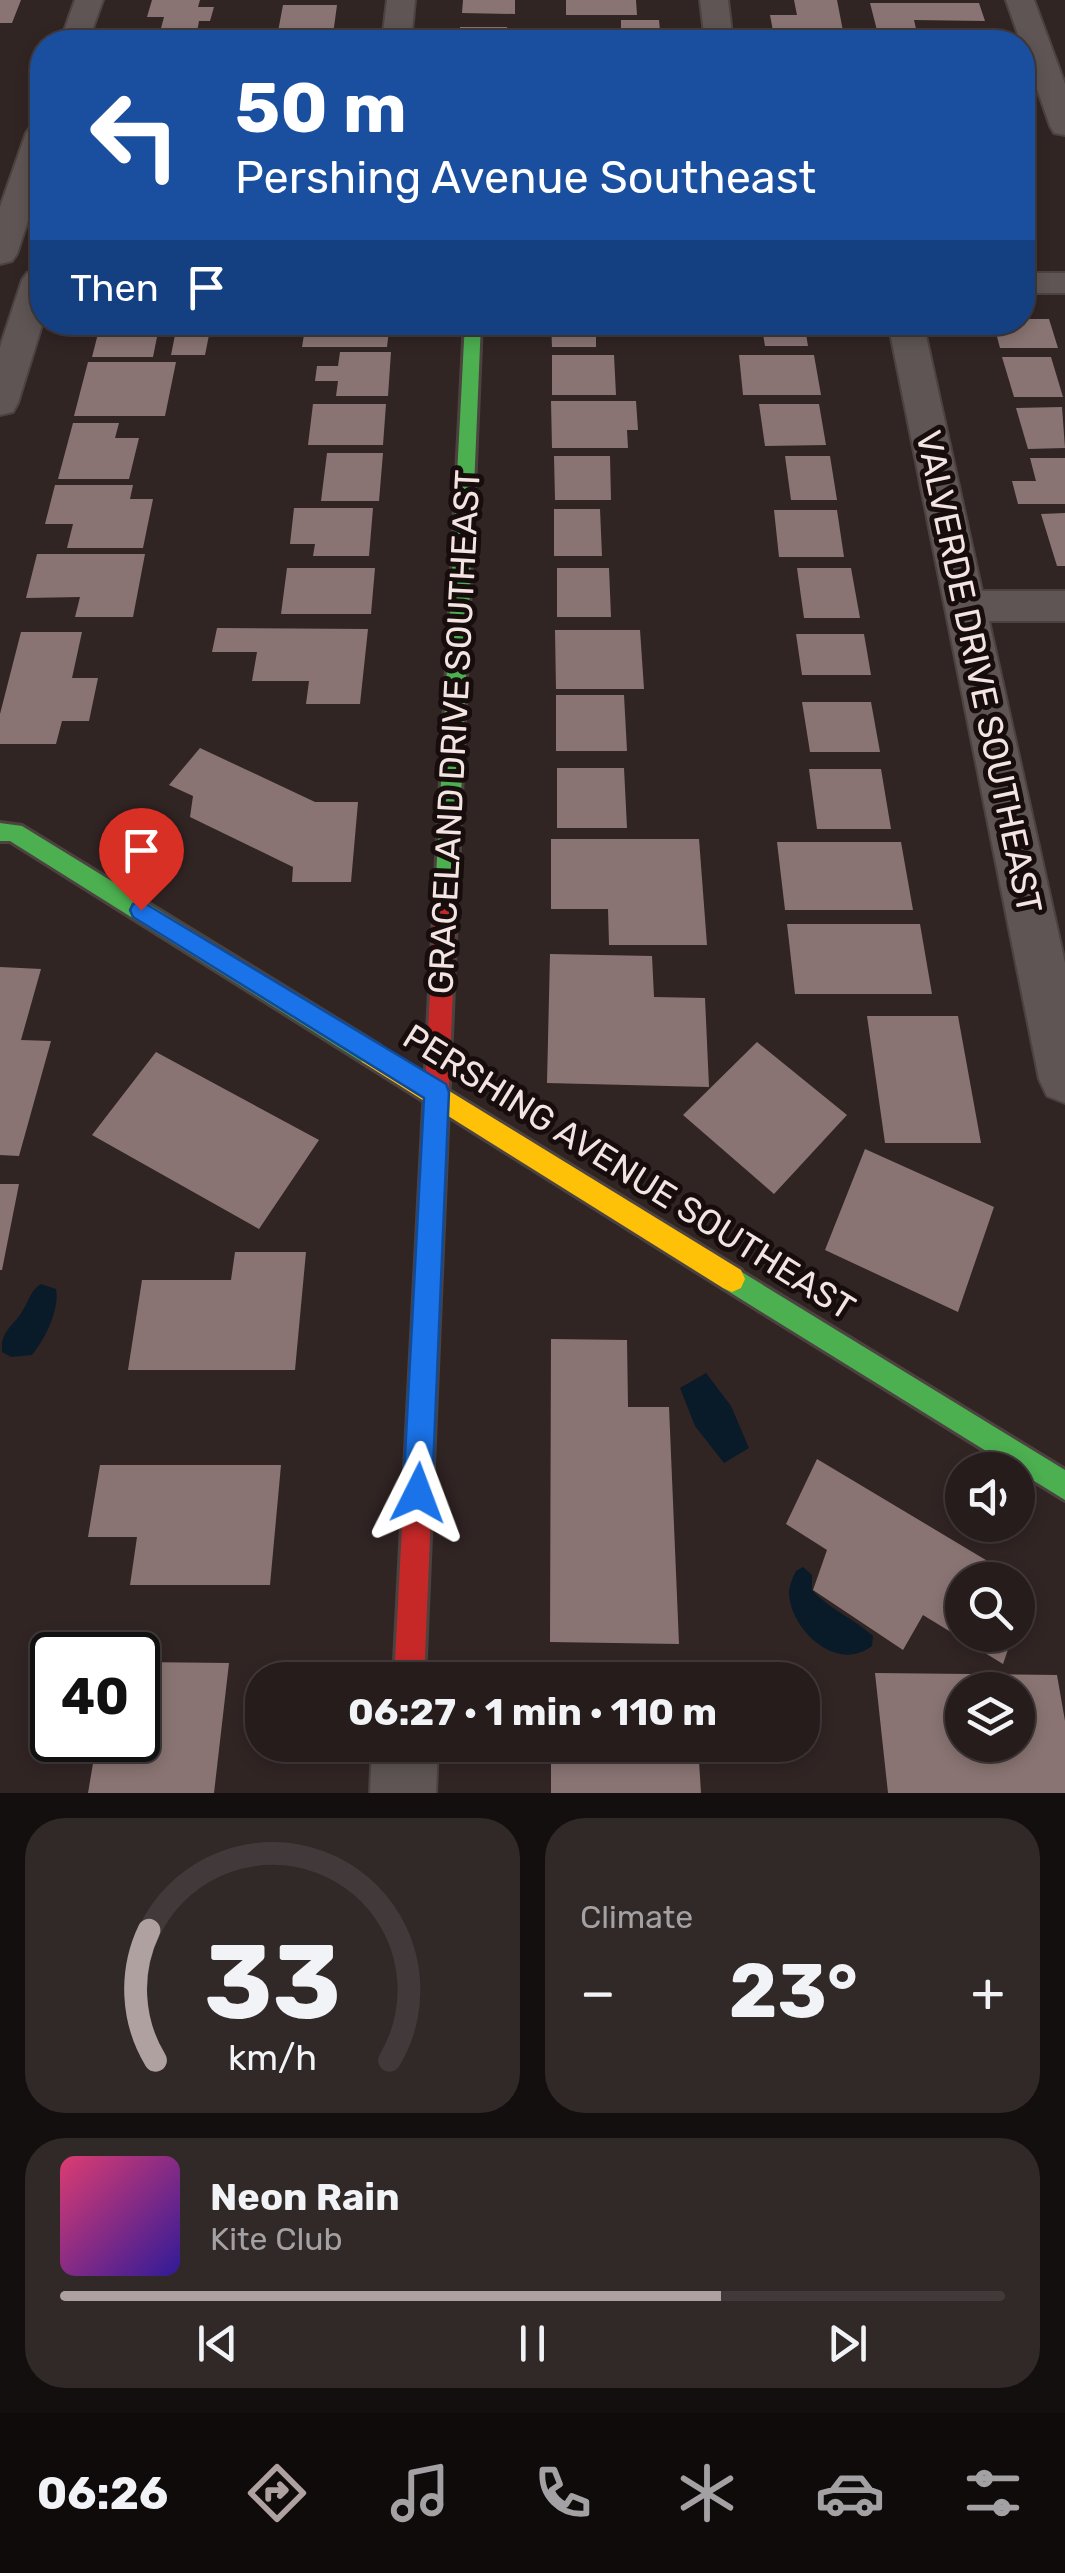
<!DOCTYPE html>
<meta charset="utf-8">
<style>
body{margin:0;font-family:Rubik,sans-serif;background:#312928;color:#f1f3f6;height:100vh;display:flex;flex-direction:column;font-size:38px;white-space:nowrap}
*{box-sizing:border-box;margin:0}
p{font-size:32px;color:#a3a1a3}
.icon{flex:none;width:55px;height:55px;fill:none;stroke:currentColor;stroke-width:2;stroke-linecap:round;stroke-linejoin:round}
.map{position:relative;height:1793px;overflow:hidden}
.sheet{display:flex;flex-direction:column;gap:25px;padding:25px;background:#140f0f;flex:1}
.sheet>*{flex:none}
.hud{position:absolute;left:30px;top:30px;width:1005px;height:305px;border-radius:40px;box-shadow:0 5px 15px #0003,0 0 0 2px #423a3a;background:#1a4fa0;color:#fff;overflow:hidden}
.controls{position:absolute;left:945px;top:1452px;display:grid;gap:20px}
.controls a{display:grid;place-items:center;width:90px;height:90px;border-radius:50%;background:#251c1b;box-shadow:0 5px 15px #0003,0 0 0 2px #423a3a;font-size:50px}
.speed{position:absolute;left:30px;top:1632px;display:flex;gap:20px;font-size:50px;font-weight:700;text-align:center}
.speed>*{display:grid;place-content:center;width:130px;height:130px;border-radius:50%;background:#251c1b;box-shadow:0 5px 15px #0003,0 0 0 2px #423a3a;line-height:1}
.speed .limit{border:5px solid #111;border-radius:15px;background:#fff;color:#111}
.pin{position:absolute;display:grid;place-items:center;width:85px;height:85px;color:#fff;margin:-102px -42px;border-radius:50% 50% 50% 0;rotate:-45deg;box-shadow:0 0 10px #0007}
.pin .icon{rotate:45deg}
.me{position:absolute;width:110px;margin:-55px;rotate:3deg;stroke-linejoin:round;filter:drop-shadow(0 0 8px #0008)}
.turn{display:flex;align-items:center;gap:35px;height:210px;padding:0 40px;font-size:45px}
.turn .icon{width:130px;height:130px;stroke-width:2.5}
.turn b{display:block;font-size:70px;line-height:85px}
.then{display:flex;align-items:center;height:95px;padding:0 40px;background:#0003;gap:20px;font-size:38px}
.big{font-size:75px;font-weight:700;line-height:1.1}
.sheet .tile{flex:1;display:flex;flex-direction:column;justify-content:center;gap:15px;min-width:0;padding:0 35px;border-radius:40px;background:#312928}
.sheet .dial{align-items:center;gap:0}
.dial svg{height:260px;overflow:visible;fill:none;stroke:#423a3a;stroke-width:7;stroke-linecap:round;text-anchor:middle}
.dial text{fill:#f1f3f6;stroke:none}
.song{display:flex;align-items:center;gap:30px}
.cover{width:120px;height:120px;border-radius:15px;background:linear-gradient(135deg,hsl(340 70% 55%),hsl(250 70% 35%))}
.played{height:10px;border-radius:5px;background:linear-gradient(90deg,#afa1a0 70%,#423a3a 70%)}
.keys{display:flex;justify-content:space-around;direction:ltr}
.heat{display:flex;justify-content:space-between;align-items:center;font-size:55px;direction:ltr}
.sheet .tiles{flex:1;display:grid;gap:25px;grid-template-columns:1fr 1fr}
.tile:last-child{grid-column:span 2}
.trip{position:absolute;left:245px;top:1662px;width:575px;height:100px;border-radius:40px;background:#251c1b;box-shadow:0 5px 15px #0003,0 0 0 2px #423a3a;font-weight:700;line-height:100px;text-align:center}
.tabs{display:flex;height:160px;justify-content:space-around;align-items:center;background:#0f0b0b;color:#a3a1a3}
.tabs .icon{width:70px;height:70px}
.tabs .on{color:#afa1a0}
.tabs b{font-size:45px;color:#f1f3f6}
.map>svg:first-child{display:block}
.water{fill:#091a28}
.building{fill:#897473;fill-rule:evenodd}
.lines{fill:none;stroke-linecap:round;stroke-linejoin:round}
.street-casing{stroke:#4c4240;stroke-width:4}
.fast-casing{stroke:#4c4240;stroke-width:6}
.slow-casing{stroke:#4c4240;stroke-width:6}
.jam-casing{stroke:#4c4240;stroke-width:6}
.street{fill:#5e5554;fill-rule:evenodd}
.fast{fill:#4caf50;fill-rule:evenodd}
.slow{fill:#ffc107;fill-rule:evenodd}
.jam{fill:#c62828;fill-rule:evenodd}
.route{fill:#1a73e8;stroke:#114b97;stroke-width:2.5}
.labels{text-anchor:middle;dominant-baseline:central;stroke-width:10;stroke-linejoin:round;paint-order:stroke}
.street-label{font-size:35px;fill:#f3e4e2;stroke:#170d0c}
</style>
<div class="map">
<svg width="1065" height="1793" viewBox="0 0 1065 1793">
<rect width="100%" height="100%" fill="#312524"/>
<path class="water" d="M41,1284l15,5c4,20 -11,51 -24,66l-21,2 -9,-5c-2,-22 12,-26 21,-42 7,-11 7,-19 18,-26z
M706,1373l25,33 18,42 -25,15 -29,-37 -15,-38z
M803,1567l9,8v15c18,20 41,28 61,46l-1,10c-37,28 -82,-18 -83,-53 0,-7 4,-16 7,-22z"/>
<path class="building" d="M0,0h21l-9,23h-12z
M152,0h48l-2,7h16l-4,14h-11l-2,11h-37l4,-15h-17z
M463,0h52v14l-53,-1z
M566,0h70l1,15h-71z
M794,0h43l6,31h-70l-3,-16h27z
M870,3h109l6,18 -71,-1 5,22h-39z
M283,5h54l-5,37h-56z
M621,20h38l2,22h-82v-11h42z
M460,27h47v15h-48z
M776,35h60l1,7h-60z
M138,38h59l-1,4h-59z
M1022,319h27l9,29h-58l-7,-26z
M101,322h59l-7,35h-61z
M306,322h84l-3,25h-85z
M551,322h45v25h-44z
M761,322h43l4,24h-43z
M176,330h34l-5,25h-34z
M340,352h51l-3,44h-52l2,-15h-23l2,-15h21z
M552,355h62l2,40h-64z
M739,355h75l7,40h-78z
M1002,357h49l12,40h-49z
M88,362h88l-11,54h-91z
M551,401h85l2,29h-11l1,18h-76z
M313,404h73l-3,41h-75z
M759,404h60l7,41 -61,1z
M1062,407l3,41 -37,1 -12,-41z
M73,423h46l-4,15h24l-10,41h-71z
M327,453h56l-4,48h-58z
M554,456h56l1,44h-56z
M785,456h45l7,44h-46z
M1030,458h35v46h-47l-6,-23h24z
M55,485h78l-3,14h23l-10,49h-76l6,-24h-28z
M294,508h79l-4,48h-56l2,-12h-25z
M554,509h46l2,47h-48z
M774,510h63l7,47h-65z
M1065,513v53h-8l-16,-52z
M37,554h108l-12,63h-58l5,-20 -54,1z
M287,568h88l-4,46h-90z
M557,568h52l2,49h-54z
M797,568h54l9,50h-56z
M217,628l151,1 -8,75h-54l3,-23h-57l5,-29h-45z
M555,630h85l4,59h-88z
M21,632h61l-10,46h26l-9,43h-27l-6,23h-56v-30z
M796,634h68l7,41h-69z
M556,695h68l3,56h-71z
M802,702h69l9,50h-70z
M200,748l115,54h43l-7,80h-59l1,-15 -103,-50 3,-21 -24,-11z
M557,768h67l3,60h-70z
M809,769h72l10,60h-74z
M551,839h148l8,106h-98l-1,-36h-57z
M777,842h124l12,68h-128z
M787,924h133l12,70h-137z
M550,954l102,2 2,41 51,1 4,89 -162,-4z
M0,967l41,2 -20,71 30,1 -32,115 -19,-1z
M867,1016h91l23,127h-96z
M757,1042l90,73 -73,79 -91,-79z
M156,1052l163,88 -60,89 -167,-94z
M865,1149l129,58 -36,105 -133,-62z
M0,1184h19l-17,86h-2z
M235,1252h71l-11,118h-167l14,-90h89z
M551,1339l76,1 1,67h41l10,237 -129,-2z
M817,1459l214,128 -13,36v-43h-56v55h51l-10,29 -80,-49 -20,35 -90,-60 14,-40 -41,-26z
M100,1465h181l-11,120h-140l7,-48h-49z
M138,1662l91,1 -15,130h-126l9,-53h41z
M875,1673l182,2 8,46v72h-177zM962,1690h56v55h-56z
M551,1745h147l3,48h-150z"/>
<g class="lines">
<g class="street-casing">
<path id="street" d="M75,0h28l-15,42h-28z
M387,0h28l-4,42h-29z
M700,0h28l5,42h-28z
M1006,0h28l31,84v51l-11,-2 -4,-7z
M42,124v54l-25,76 -5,7 -12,3v-57l26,-74 5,-7z
M39,270h3l1,52 -25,81 -5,9 -13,3v-68l22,-67 5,-7z
M1022,273h43v20h-43z
M888,322h35l59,269h83v30h-76l76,342v140l-18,-7 -8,-17z
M372,1745h66l-2,48h-66z"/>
</g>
<g class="fast-casing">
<path id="fast" d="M465,322h16l-25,594 -3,7 -8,3 -8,-3 -3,-7z
M0,823l22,3 358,220 3,8 -3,8 -9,3 -9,-3 -352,-221h-10z
M732,1266l333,204v30l-342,-212 -4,-9 4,-9z"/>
</g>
<g class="slow-casing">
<path id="slow" d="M371,1043l370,227 4,9 -4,9 -9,4 -9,-4 -361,-226 -3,-8 3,-8z"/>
</g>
<g class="jam-casing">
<path id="jam" d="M445,906l8,3 3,7 -32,764h-30l40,-764 3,-7z"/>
</g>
<use href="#street" class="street"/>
<use href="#fast" class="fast"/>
<use href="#slow" class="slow"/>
<use href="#jam" class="jam"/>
</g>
<path class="route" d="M141,901l305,183 3,8 -17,401 -4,10 -10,4 -11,-4 -4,-10 21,-395 -291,-181 -3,-7 3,-6z"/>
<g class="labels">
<g class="street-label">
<text transform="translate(979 672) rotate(78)">VALVERDE DRIVE SOUTHEAST</text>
<text transform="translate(454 732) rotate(-87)">GRACELAND DRIVE SOUTHEAST</text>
<text transform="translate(629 1172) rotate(32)">PERSHING AVENUE SOUTHEAST</text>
</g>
</g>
</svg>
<div class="controls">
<a><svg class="icon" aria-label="sound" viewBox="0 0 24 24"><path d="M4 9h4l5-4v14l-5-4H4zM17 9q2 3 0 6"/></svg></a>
<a><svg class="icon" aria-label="search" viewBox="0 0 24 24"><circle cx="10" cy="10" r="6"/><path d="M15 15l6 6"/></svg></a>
<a><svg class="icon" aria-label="layers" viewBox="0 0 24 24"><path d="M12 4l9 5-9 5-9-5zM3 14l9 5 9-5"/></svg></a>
</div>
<div class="speed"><div class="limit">40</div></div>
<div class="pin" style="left:141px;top:910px;background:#d93025"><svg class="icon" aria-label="arrive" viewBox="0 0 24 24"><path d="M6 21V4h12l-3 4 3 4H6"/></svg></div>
<svg class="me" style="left:418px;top:1493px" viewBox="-20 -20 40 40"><path d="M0-17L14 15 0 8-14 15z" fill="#1a73e8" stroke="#fff" stroke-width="4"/></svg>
<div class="trip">06:27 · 1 min · 110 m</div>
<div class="hud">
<div class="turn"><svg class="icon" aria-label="left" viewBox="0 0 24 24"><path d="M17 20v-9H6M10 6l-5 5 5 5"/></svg><div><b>50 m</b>Pershing Avenue Southeast</div></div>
<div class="then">Then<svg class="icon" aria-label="arrive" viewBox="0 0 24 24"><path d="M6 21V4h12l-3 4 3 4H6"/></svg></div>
</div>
</div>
<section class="sheet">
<div class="tiles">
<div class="tile dial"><svg viewBox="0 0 100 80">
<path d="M14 69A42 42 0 1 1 86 69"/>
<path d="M14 69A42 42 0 0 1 12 29" stroke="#afa1a0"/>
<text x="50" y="56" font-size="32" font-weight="700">33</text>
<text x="50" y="72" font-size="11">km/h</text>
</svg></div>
<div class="tile"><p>Climate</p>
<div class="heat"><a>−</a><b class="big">23°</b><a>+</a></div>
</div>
<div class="tile">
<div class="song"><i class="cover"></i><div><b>Neon Rain</b><p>Kite Club</p></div></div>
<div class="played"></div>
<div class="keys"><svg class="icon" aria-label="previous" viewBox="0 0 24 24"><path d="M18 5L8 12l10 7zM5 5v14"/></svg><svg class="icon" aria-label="pause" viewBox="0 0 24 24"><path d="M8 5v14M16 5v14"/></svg><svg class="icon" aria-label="next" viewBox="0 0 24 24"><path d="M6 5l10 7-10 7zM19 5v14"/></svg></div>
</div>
</div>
</section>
<nav class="tabs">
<b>06:26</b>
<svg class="icon on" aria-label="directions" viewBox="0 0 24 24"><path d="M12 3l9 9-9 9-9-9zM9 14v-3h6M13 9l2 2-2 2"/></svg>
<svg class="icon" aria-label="music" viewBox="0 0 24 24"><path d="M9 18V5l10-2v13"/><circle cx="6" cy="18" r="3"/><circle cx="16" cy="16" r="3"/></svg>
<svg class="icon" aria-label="phone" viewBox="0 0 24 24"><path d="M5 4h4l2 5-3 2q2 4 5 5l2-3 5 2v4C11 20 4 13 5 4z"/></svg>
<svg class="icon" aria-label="climate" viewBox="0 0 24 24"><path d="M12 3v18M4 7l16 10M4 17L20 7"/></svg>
<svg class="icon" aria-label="car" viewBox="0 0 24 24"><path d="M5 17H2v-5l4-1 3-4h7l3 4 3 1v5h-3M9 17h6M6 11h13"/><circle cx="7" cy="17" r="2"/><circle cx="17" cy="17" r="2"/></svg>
<svg class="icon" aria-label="filters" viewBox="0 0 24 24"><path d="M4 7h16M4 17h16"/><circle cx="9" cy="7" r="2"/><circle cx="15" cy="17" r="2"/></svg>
</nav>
